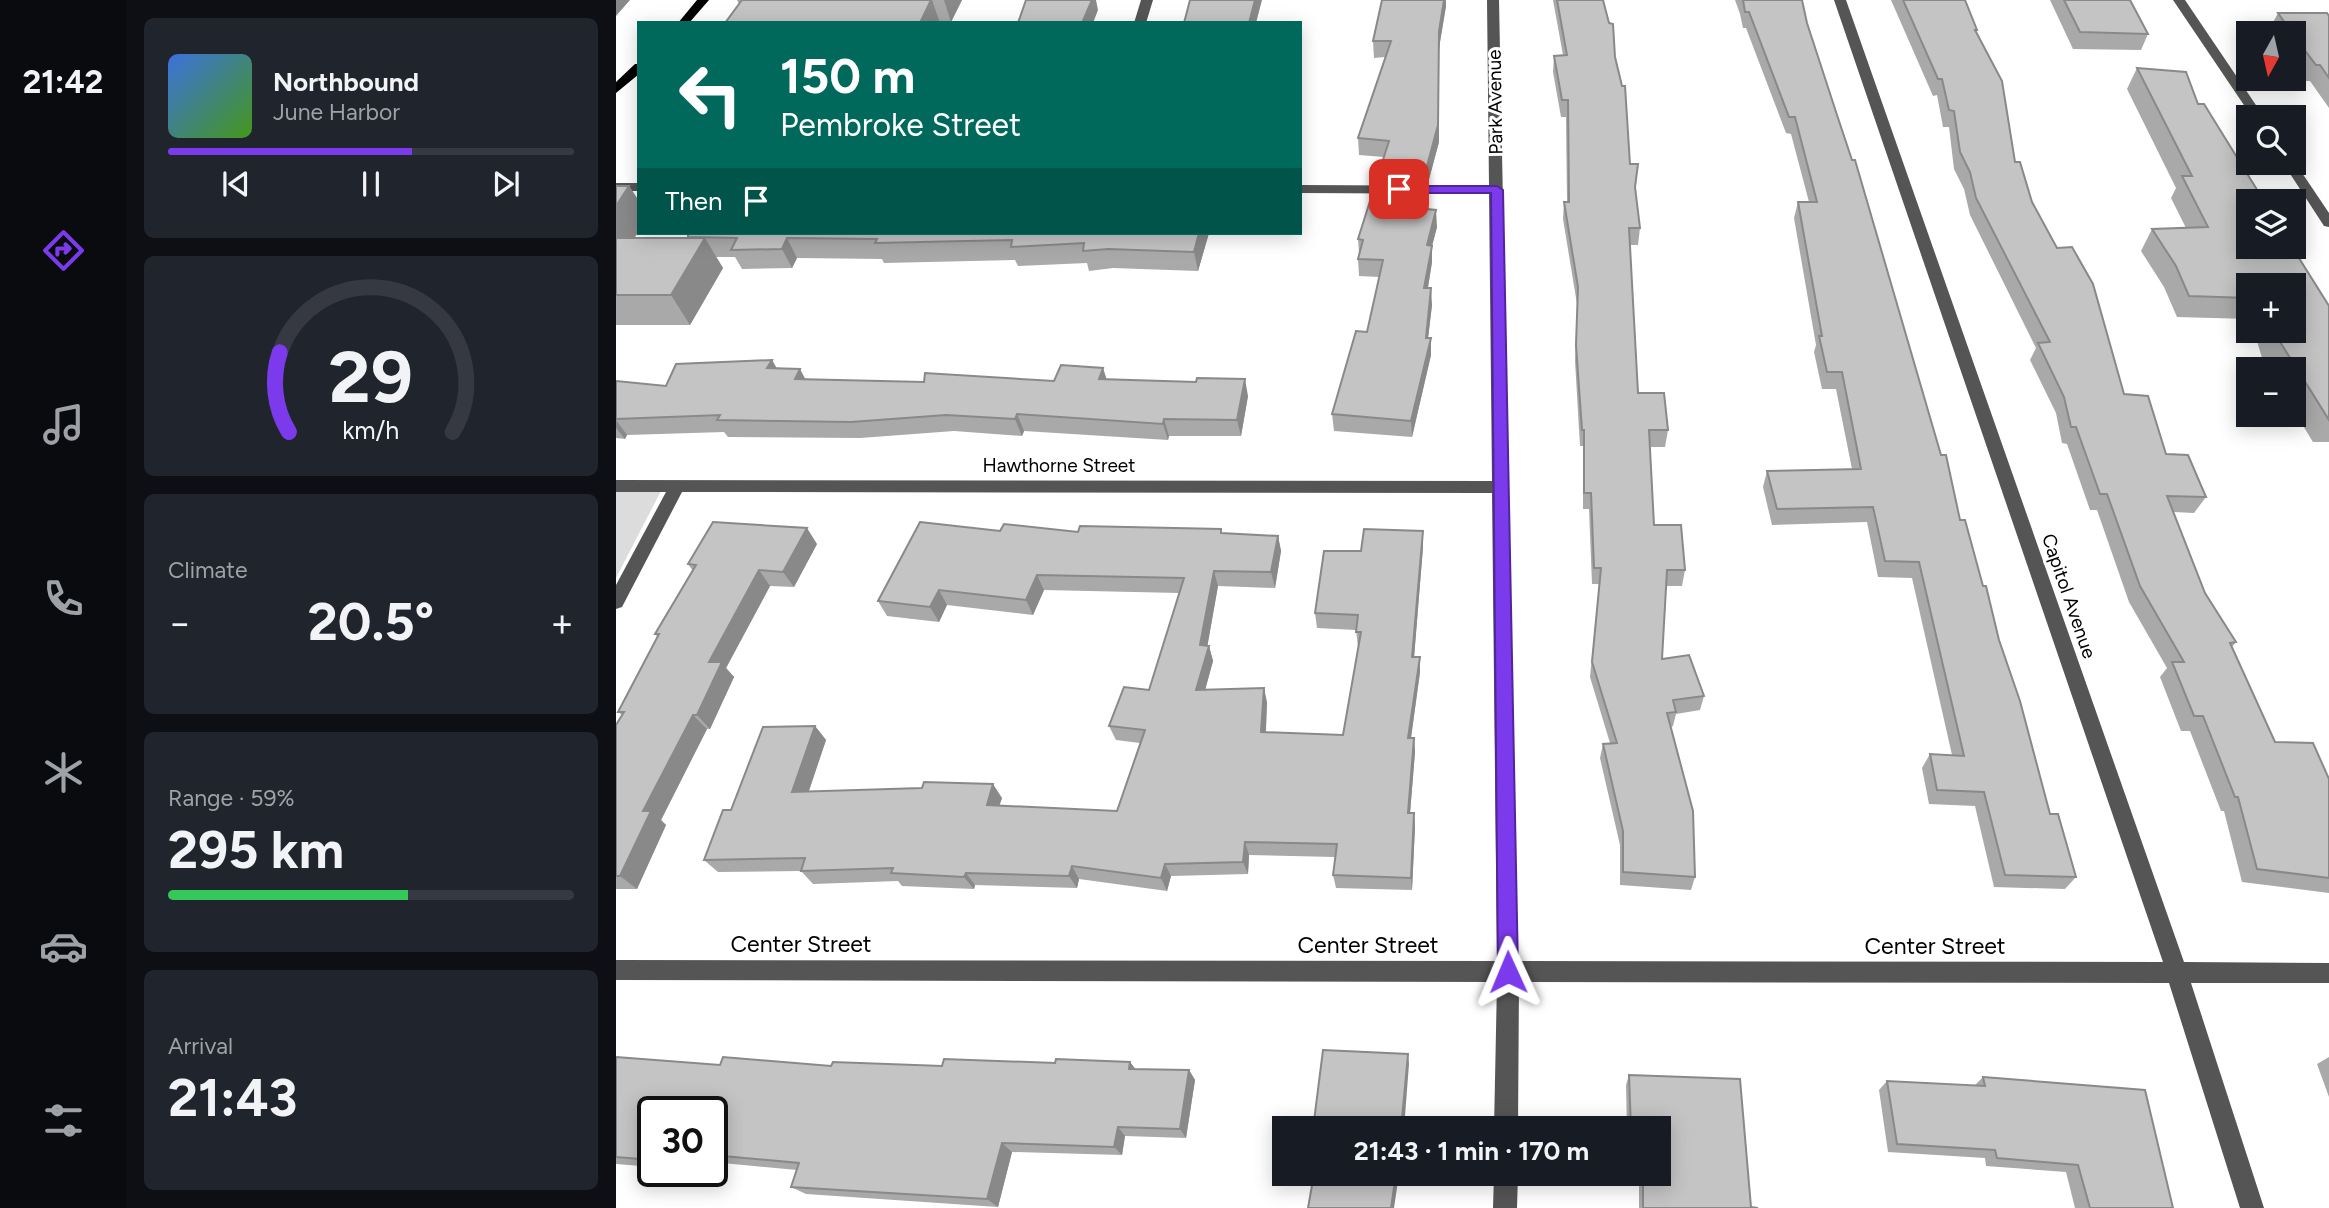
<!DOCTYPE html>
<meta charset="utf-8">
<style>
body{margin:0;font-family:Figtree,sans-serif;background:#20242c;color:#f1f3f6;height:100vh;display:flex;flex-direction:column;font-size:26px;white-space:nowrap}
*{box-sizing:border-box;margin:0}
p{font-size:23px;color:#9ea1a6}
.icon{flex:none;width:38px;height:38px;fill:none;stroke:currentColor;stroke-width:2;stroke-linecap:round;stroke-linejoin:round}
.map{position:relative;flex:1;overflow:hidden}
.side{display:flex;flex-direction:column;gap:18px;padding:18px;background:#0d0f14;width:490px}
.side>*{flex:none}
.guide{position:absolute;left:21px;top:21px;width:665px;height:214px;border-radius:0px;box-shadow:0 4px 18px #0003;background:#00695c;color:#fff;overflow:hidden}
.needle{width:46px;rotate:188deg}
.tools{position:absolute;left:1620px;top:21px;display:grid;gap:14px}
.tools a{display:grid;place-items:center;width:70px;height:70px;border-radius:0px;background:#171b24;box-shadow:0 4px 18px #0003;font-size:35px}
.speed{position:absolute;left:21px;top:1096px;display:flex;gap:14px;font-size:35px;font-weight:700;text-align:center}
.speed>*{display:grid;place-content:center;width:91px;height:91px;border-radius:50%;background:#171b24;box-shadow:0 4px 18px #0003;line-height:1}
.speed .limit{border:4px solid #111;border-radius:10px;background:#fff;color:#111}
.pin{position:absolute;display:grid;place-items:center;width:60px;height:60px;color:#fff;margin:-30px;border-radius:14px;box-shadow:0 4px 10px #0006}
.me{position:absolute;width:77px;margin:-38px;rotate:359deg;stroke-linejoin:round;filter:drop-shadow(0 0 5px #0008)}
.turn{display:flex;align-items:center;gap:24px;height:147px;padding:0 28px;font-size:32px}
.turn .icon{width:91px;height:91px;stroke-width:2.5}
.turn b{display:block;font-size:49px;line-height:60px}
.then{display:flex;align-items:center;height:66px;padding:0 28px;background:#0003;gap:14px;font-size:26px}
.big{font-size:52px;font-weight:700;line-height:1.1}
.side .tile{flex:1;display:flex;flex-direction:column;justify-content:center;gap:10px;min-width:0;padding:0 24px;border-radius:10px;background:#20242c}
.side .dial{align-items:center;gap:0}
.dial svg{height:182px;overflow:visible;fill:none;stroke:#363941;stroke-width:7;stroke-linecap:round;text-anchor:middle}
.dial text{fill:#f1f3f6;stroke:none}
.song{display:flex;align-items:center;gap:21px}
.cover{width:84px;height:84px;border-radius:10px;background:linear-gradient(135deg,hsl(220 70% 55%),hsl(100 70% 35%))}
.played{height:7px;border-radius:4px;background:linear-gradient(90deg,#7c3aed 60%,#363941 60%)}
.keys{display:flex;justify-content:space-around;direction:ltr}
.heat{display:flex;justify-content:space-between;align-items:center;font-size:38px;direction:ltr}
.charge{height:10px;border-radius:5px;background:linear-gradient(90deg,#34c759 59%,#363941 0)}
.trip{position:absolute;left:656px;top:1116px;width:399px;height:70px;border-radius:0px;background:#171b24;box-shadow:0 4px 18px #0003;font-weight:700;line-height:70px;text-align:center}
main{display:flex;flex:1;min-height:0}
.menu{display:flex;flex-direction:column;width:126px;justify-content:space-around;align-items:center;background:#090b0e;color:#9ea1a6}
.menu .icon{width:49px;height:49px}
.menu .selected{color:#7c3aed}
.menu b{font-size:32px;color:#f1f3f6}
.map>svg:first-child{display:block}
.green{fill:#dcdcdc}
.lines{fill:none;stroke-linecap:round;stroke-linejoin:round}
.minor{fill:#555;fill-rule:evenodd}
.major{fill:#000;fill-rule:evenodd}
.wall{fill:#a9a9a9}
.shaded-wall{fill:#898989}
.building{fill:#c4c4c4;stroke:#898989;stroke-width:2}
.route{fill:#7c3aed;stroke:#51269a;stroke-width:2}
.labels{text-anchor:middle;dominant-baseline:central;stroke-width:6;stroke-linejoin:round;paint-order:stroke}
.street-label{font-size:19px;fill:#000;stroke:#fff}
.near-street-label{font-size:23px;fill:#000;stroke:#fff}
</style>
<main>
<nav class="menu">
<b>21:42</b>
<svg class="icon selected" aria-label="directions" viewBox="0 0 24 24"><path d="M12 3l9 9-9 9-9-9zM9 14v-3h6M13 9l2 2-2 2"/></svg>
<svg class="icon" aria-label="music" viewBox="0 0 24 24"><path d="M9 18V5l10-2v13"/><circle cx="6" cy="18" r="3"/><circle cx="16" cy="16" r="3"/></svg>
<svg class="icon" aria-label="phone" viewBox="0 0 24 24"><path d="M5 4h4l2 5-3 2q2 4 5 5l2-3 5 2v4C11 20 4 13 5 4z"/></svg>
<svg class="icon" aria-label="climate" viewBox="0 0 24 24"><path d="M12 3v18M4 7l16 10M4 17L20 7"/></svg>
<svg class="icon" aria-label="car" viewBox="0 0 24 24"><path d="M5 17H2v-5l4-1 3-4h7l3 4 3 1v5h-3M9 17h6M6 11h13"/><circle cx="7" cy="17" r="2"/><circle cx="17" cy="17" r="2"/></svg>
<svg class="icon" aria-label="filters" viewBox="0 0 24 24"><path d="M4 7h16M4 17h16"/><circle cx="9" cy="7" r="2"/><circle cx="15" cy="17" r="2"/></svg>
</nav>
<section class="side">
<div class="tile">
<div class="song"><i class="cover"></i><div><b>Northbound</b><p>June Harbor</p></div></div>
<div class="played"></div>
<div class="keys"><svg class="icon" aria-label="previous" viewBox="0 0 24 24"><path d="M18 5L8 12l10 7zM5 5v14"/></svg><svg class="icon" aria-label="pause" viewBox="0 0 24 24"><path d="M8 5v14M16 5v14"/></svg><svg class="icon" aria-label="next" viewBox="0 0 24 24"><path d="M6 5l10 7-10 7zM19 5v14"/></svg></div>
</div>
<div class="tile dial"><svg viewBox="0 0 100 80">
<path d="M14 69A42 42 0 1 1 86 69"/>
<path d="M14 69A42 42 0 0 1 10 34" stroke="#7c3aed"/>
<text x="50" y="56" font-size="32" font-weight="700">29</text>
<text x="50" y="72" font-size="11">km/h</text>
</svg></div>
<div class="tile"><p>Climate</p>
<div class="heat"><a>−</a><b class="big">20.5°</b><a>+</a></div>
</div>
<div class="tile"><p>Range · 59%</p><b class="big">295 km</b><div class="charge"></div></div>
<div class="tile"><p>Arrival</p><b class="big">21:43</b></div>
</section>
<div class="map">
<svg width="1713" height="1208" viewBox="0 0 1713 1208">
<rect width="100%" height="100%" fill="#fff"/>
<path class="green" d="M0,488l46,1 -46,89z"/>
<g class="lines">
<path class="minor" d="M525,0h12l-7,23h-12z
M871,0h12l19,961 645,1 -329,-962h12l338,962 145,1v20h-138l73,225h-24l-71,-225 -650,-1 -1,147h-24l3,-147 -881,-2v-20l881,1 -5,-468 -810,-1 -60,115 -6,2v-24l50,-93h-50v-12l876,1 -3,-287 -189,-1v-8l189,1z
M1557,0h12l79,117h-12z
M1678,161l35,52v14l-5,-1 -41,-63z
M0,183h23v8h-23z
M878,1174h24l-1,34h-24z"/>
<path class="major" d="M81,0h12l-20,23h-11z
M19,64h4v10l-23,19v-11z"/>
</g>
<path class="wall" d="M121,0h225l-11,22 -226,1 14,-19z
M766,0h64v6l-7,42v94l-11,41h-4v13l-3,12 16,19 -5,19v16l-4,26 4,17 -4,33 3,17 -19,82 -78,-6 -2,-17 35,-82 12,-55 -20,-1 -1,-17 1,-6 -1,-14 24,-60 -1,-13 3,-9 -25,-2 -1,-17 27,-81 -11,1 -1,-17z
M937,0h50l12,57 15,107 5,23 5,41 -2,17h-8l8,148 30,37 -3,17h-15l4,78 31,45 -3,16h-16l-4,73 42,37 -4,14 -24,4 -3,12 -2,1 24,150 -4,13 -71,-5v-40l-20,-87 3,-14 7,-1 -20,-66 9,-93h-7l-3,-75h-6v-63h-3l-5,-85 2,-57 -14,-85 1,-17h3l-1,-85h-5l-8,-45 1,-16 9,-1z
M1119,0h67l5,23 153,497 23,66 67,228 26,63 -11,12 -71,-2 -19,-81 -46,-2 -7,-36 8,-14 22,1 -40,-177 -34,-1 -11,-55 -95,3 -9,-38 4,-16 85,-2 -16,-80h-14l-8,-37 2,-7 -22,-127 4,-16h11l-18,-68 -5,-1 -40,-105h-3l-3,-14z
M1275,0h74l12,30 -1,3 39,129 17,40 92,192 42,60 40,43 -12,16 -20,-1 31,81 31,49 -4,5 43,95 54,37v114l-87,-11 -18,-71h-3l-31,-80h-9l-21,-54 7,-9 -38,-66 -32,-92h-7l-23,-66 -5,-1 -6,-30 -26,-53 6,-12 -66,-133 -6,-26 -10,-20 -5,-42h-6l-6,-32 -4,1z
M1434,0h80l18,34 -7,16 -68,-1z
M1662,13l51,3v92l-19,-27h-4l-12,-16v-32h-22l-3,-3z
M1521,68l61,36 131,202v136h-16l-19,-31v-42h-25l-7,-11 -8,-27h40v-46h-45v34l-72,-2 -13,-30 -23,-36 11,-22 34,-1 -15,-30 5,-10 -49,-99z
M0,186h13l10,15v30l-5,7 575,-5 -11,38 -85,-3 -24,3 -2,-8 -69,3 -3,-6 -131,3 -2,-4 -85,-1 -5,10 -50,1 -7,-12h-19l7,11 -33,57h-74z
M156,360l4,8 30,11 118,3 130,-1 49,-13 4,12 141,16 -7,40h-72l-1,4 -144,-9 -2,5 -68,-5 -94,7 -132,-1 -4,-5 -97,3 -2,4 -9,-1v-57l50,5z
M605,529l1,4 56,3 3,15 -6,37 -57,-2 -11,60h2l4,15 -8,29 62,12 -1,30 77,3 16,-88h-1l-2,-17 -39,-2 -2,-15 46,-62 62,-20v16l-9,110h6v15l-9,66h3l1,14 -5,61h4l1,14 -3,63 -76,-2 -3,-13 2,-18 -86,-2 -1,19 -77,2 -4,15 -88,-12 -2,9 -102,-3 -1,4 -72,-3 -4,-5 -85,3 -12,-13 -83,1 -14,-12 27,-50 84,-84 11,14 -17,51 193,7 -3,8 118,5 23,-68 -24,-3 -7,-14 40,-36 30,-97 -135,-3 -11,25 -86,-10 -8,17 -52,-6 -9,-15 122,-70 78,1z
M201,544l-23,43 -24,-1 -44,82 8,9 -24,52h-3l-46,91 5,5 -29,64h-21v-164l6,-10 -4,-3 40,-75 -3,-3 38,-63 -5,-7z
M0,1057l104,8 111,1h111l188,-4 5,7 54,1 6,10 -9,58 -61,-2 -3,19 -110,-3 -14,55 -192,-13 -15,-7 6,-17 -85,-8v-51h-59v56l-37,-3z
M1713,1057v40l-12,-33z
M1013,1075l122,132 7,1h-119v-34h20v-45h-32l-1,-44z
M1367,1077l190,131h-98l-9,-36 -80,-6 -1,-8 -97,-6 -9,-62 8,-9 87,5z"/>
<path class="shaded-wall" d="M0,0h14l-14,16z
M315,0h1l8,23h-20z
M328,0h18l-11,22z
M471,0h9l2,10 -5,13h-11z
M639,0h7l-6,23h-7z
M828,0h2v6l-7,42v94l-11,41 -1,-17 12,-135z
M807,179l1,17 -8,29v-17z
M13,186l10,15v30l-23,35v-60z
M820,210l1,17 -5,19v16l-7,43 -1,-17 3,-43z
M583,233h10l-11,38 -4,-19z
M89,238l18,30 -33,57 -19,-30z
M171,238l10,20 -5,10 -10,-19z
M815,288l1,17 -6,50v-17z
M815,338v17l-19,82 -1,-16z
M156,360l10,17 -15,-9z
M487,368l5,17 -9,-6z
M184,369l9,17 -14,-7z
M629,379l3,17 -7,40 -4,-16z
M401,414l7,17 -2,5 -7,-17z
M548,419l5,17 -1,4 -5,-16z
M0,420l11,15 -2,4 -9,-11z
M191,528l10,16 -23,43 -11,-15z
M807,531v16l-10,124 -1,-14z
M662,536l3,15 -6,37 -4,-16z
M143,570l11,16 -44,82 8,9 -24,52 -13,-14 12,-53z
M598,571l4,15 -13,74 -5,-15z
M421,575l7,15 -11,25 -7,-15z
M323,590l8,15 -8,17 -9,-15z
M593,646l4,15 -12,44 -5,-15z
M804,657v15l-11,80 -1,-14z
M648,688l3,14 -2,44 -4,-14z
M77,715l14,14 -46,91 5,5 -29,64 -17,-13 23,-65z
M199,726l11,14 -22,65 -12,-13z
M798,738l1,14 -6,74 -1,-13z
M377,784l9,14 -7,20 -8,-13z
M798,813l1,14 -3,63 -1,-12z
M629,842l4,13 -1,19 -5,-12z
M549,864l6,12 -4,15 -6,-13z
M456,866l7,13 -2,9 -8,-12z
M350,873l9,12 -1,4 -10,-12z
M792,1054l1,10 -5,65h-3z
M514,1062l7,9 -8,-2z
M573,1070l6,10 -9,58 -6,-9z
M502,1127l7,9 -3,19 -8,-8z
M386,1143l10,9 -14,55 -11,-8z
M29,1149l8,3v13l-13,-6z
M780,1174h3l-5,34h-3z"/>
<path class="building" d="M126,0h189l-11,23h-195z
M410,0h66l-10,23h-64z
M574,0h65l-6,23h-65z
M766,0h62l-5,31 -1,94 -11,41h-46l8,-25 -31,-3 33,-97h-18z
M941,0h46l6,23 4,1 2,33 7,29h3l5,78h8l-3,23 5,41h-11l9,165h26l4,37h-19l5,95h27l4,45h-18l-5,89 27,-4 15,41 -31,4 3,12 -9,1 26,98 2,66 -72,-5v-41l-20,-87 14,-1 -25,-81 9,-94h-7l-3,-75h-7v-63h-2l-6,-85 2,-58 -14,-85h5l-1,-102h-6l-8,-44 13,-1z
M1127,0h59l5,23 31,95 14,42h3l86,295h5l14,65h5l18,66h3l13,54 21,61 30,113h8l18,63 -71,-2 -21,-83 -47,-2 -7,-36 34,2 -45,-194 -34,-1 -12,-54 -96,2 -10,-38 94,-2 -19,-97h-15l-8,-36h3l-24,-134h19l-22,-85h-6l-40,-105h-4z
M1287,0h62l12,30h-2l27,51 13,81h5l12,40 25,46 15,-1 21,37 31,110 24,2 18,58 22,1 18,42 -39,-1 38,97 31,49 -6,1 45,99 38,1 16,36v99l-72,-9 -19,-72h-3l-32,-81h-9l-22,-54h12l-44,-76 -33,-92h-7l-24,-67h-5l-7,-30 -26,-54 12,-1 -74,-144 -6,-26 -10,-20 -6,-41 -5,-1 -7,-31h-4z
M1448,0h66l18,34 -68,-2z
M1662,13h49l2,3v62l-9,-13h-4l-22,-29v-3h-2z
M1521,68l49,4 12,32h6l60,97h-15v46h43l37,59v114l-52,-83 -2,-6h19v-46h-45v13l-60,-2 -13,-30 -24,-37 56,-2 -26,-51h10z
M761,179h46l-7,29 20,2 -9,35 5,1 -8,42h7l-5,50h5l-20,83 -79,-7 24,-83 11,1 16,-72 -25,-1 5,-19 -5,-1z
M0,186h13l-13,20z
M72,233h511l-5,19 -86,-3 -25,2 1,-8 -73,4 1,-7 -137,3 2,-4 -90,-1 -5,11 -51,1 6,-12 -49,-1z
M0,238h89l-34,57h-55z
M156,360l-5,8 33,1 -5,10 129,3 1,-9 129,8 7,-16 42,3 -4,11 97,3 1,-4 48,1 -8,41 -73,-1 -1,5 -146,-10 -2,5 -69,-4 -95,7 -134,-2 3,-5 -104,4v-38l50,5 10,-22z
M97,522l94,6 -24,44 -24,-2 -50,92h13l-25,53h-4l-50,96h8l-31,65h-4v-151l8,-13h-6l41,-78h-4l41,-69 -8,-1z
M304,522l80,9 4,-7 74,8 2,-6 141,3v4l57,3 -7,36 -57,-1 -14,74 9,1 -13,44 68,-2 -3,44 82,3 18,-103h-5l2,-17 -43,-2 9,-62h37l3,-22 59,2 -11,126h8l-12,81h6l-6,75h6l-3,65 -78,-3 4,-31 -92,-2 -2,20 -78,2 -4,14 -89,-12 -3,10 -103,-3 -2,4 -73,-4 2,-5 -92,3 4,-13 -101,2 19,-50h8l32,-83 52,-1 -23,66 130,-4 2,-6 69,2 -6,21 130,6 28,-81 -36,-4 15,-39 25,3 35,-112 -147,-3 -11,25 -87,-10 -9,17 -52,-6z
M707,1050l85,4 -7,75h-88z
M0,1057l104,8 3,-8 108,9 2,-4 109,4 2,-7 111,4 1,-4 74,3 -1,7 60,1 -9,59 -62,-2 -4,20 -112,-4 -15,56 -196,-12 8,-24 -87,-8v-44h-59v38h-8l-5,10 -24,-2z
M1013,1075l111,4 11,128 7,1h-115v-34h16v-45h-28z
M1367,1077l162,13 28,118h-83l-12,-43 -81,-7 -2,-8 -98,-6 -10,-63 98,5z
M698,1174h82l-5,34h-83z"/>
<path class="route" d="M881,186l6,4 15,782 -3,6 -7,3 -7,-3 -3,-6 -7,-779h-92l-6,-4 6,-3z"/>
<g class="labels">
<g class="street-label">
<text transform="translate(879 102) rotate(-91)">Park Avenue</text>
<text x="443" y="465">Hawthorne Street</text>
<text transform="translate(1453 596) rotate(71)">Capitol Avenue</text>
</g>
<g class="near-street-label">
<text x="185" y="944">Center Street</text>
<text x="752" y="945">Center Street</text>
<text x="1319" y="946">Center Street</text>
</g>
</g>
</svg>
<div class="tools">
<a><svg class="needle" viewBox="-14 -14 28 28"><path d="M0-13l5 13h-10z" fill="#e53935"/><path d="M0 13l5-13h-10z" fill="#9ea1a6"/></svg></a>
<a><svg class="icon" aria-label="search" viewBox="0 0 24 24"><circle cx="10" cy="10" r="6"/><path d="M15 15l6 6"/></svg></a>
<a><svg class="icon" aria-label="layers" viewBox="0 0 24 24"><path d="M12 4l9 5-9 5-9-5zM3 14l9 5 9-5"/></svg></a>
<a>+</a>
<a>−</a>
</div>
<div class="speed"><div class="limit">30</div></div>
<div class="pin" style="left:783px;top:189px;background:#d93025"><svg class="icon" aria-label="arrive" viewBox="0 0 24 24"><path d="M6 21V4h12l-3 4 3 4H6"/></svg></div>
<svg class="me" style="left:892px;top:972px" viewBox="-20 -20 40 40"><path d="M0-17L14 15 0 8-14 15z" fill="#7c3aed" stroke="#fff" stroke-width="4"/></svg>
<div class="trip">21:43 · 1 min · 170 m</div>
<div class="guide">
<div class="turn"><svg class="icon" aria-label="left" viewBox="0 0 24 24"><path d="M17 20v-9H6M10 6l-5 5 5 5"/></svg><div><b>150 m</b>Pembroke Street</div></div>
<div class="then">Then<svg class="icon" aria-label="arrive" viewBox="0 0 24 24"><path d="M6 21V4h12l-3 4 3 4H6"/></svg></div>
</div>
</div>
</main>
